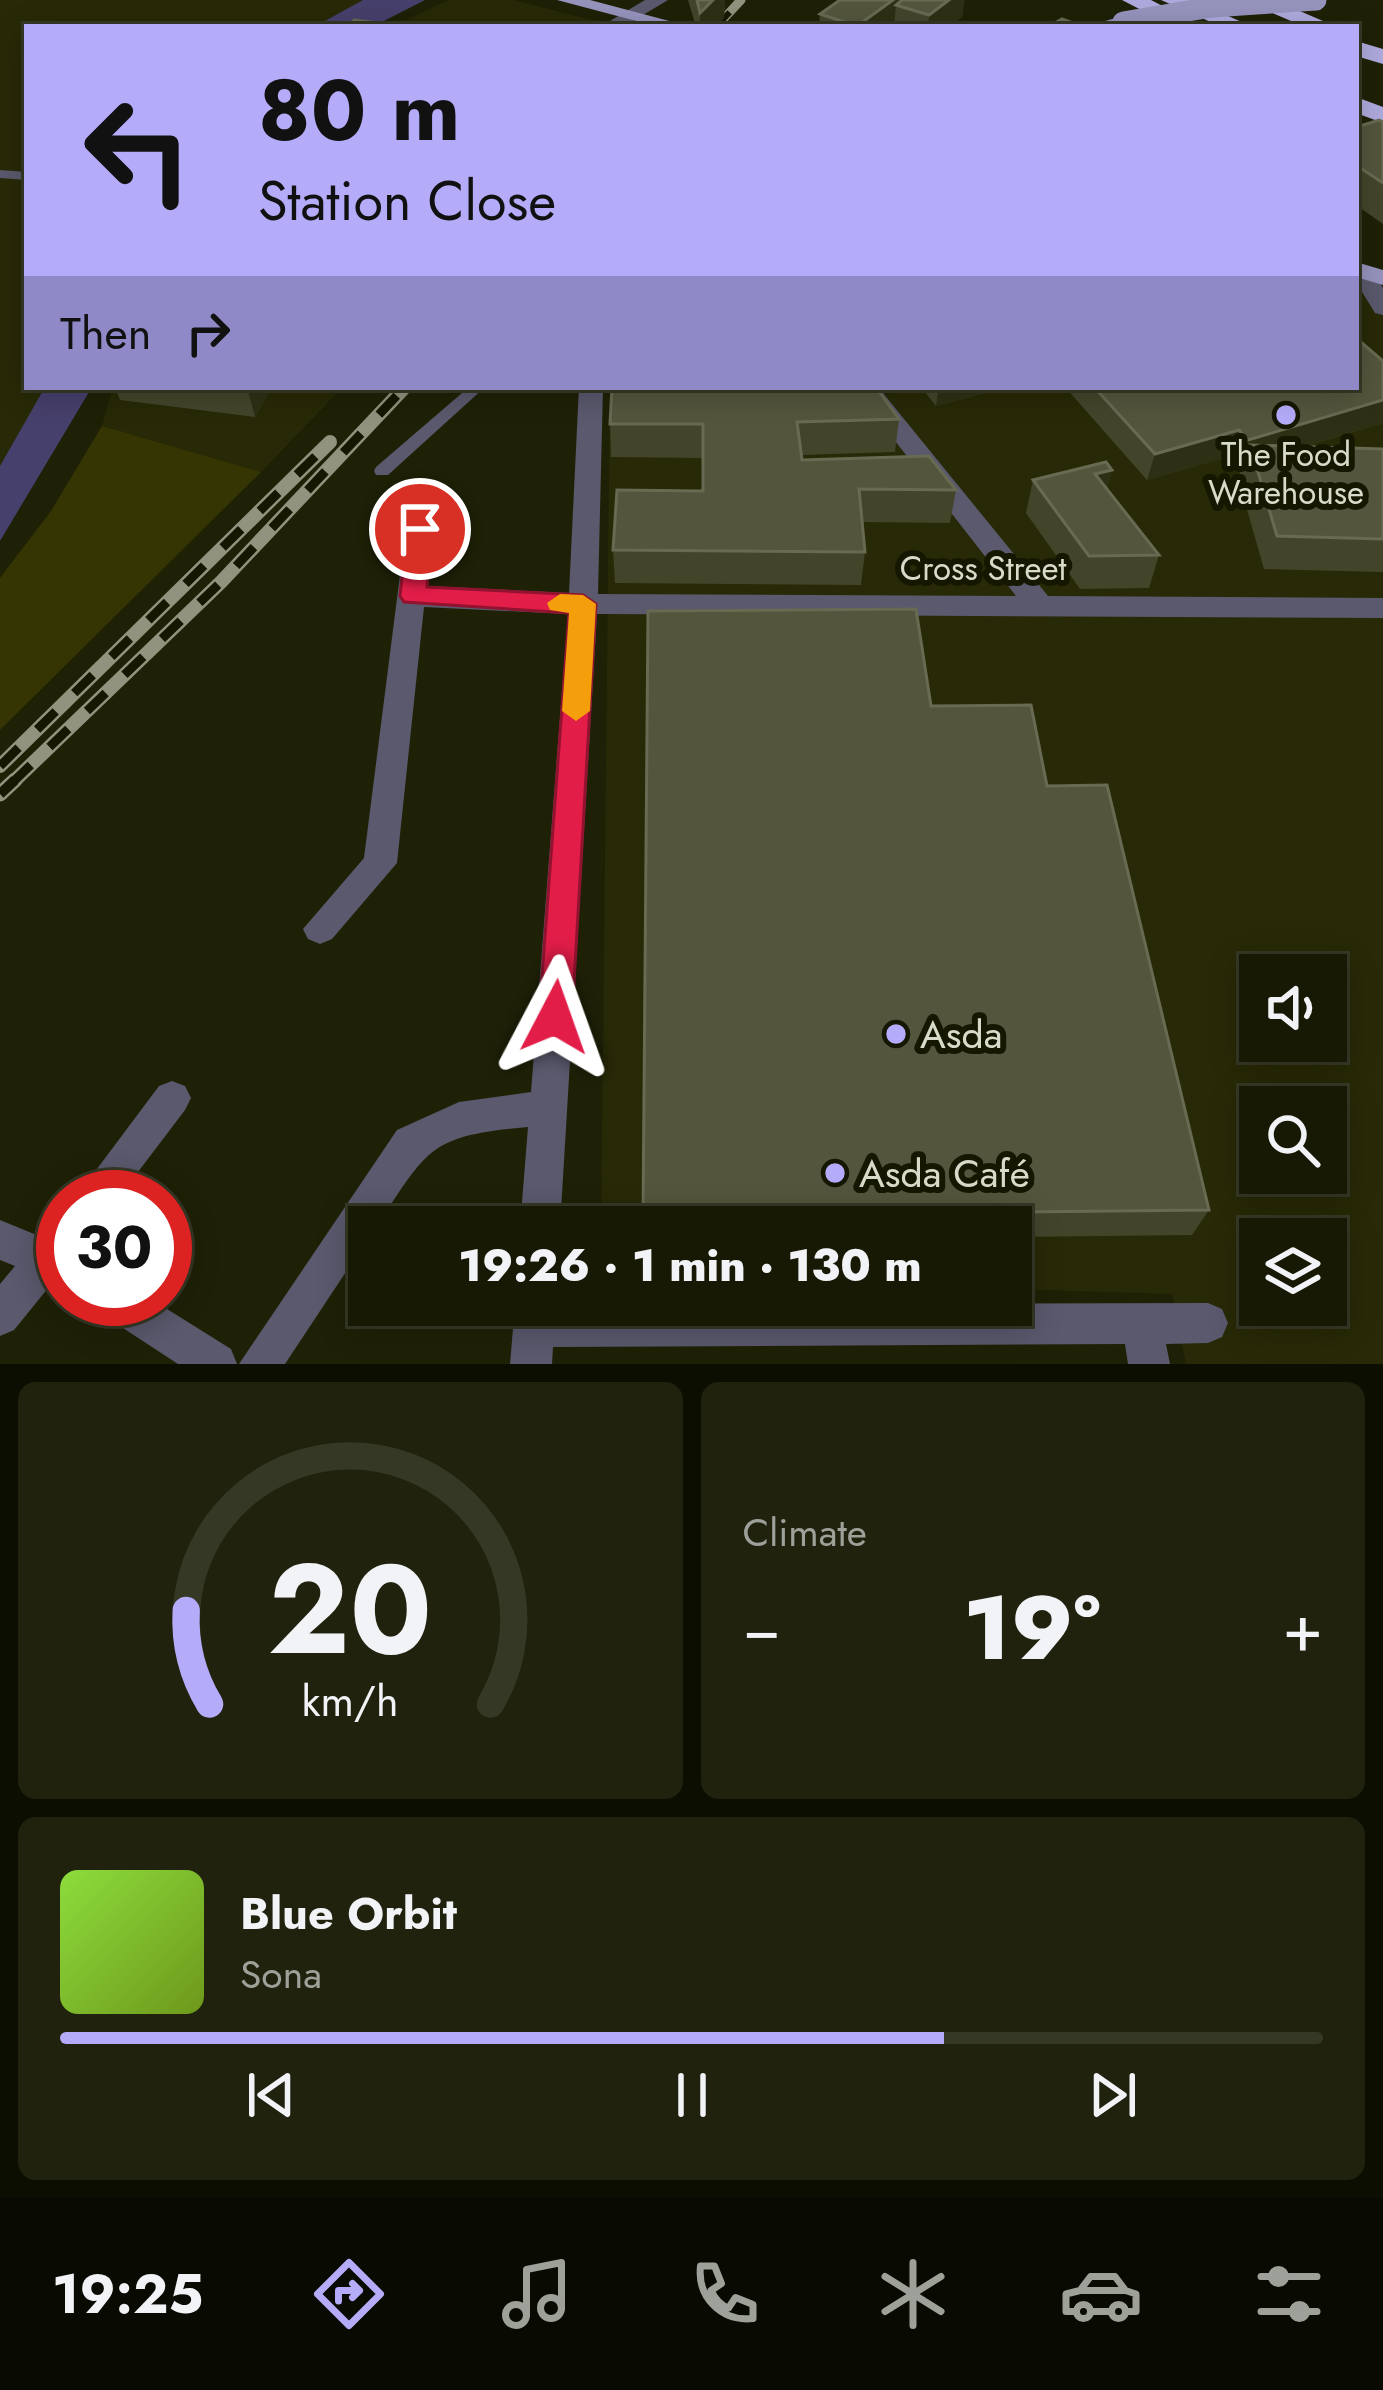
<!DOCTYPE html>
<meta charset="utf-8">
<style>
body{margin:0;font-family:Jost,sans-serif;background:#20220e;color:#f1f3f6;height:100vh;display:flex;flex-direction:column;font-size:45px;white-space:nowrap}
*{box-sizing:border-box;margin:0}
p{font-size:39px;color:#9ea09a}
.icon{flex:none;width:66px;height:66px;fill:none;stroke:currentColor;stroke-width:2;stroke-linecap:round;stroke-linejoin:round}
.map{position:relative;height:1364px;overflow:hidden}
.panel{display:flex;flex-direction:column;gap:18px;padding:18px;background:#0d0e02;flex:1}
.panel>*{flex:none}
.top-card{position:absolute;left:24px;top:24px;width:1335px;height:366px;border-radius:0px;box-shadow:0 6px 30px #0003,0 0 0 3px #363826;background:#b4acf9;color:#111;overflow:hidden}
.fabs{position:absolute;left:1239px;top:954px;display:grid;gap:24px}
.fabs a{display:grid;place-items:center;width:108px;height:108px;border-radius:0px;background:#171904;box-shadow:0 6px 30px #0003,0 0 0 3px #363826;font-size:60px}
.speed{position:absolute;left:36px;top:1170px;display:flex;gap:24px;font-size:60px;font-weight:700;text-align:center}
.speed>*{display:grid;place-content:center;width:156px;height:156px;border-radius:50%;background:#171904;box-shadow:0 6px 30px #0003,0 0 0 3px #363826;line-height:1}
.speed .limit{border:18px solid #d22;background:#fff;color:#111}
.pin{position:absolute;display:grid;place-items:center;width:102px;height:102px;color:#fff;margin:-51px;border:6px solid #fff;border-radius:50%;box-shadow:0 3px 12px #0007}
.me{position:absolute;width:132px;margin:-66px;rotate:4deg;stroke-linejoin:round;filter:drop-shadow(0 0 9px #0008)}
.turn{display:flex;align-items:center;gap:42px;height:252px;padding:0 36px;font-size:54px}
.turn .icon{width:156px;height:156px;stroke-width:2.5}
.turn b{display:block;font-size:84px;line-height:102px}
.then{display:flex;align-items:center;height:114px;padding:0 36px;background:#0003;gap:24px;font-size:45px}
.big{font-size:90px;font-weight:800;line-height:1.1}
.panel .widget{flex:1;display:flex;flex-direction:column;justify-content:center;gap:18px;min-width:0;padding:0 42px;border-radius:18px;background:#20220e}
.panel .dial{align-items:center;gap:0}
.dial svg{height:312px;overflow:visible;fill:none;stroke:#363826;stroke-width:7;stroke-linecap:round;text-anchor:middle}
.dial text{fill:#f1f3f6;stroke:none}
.song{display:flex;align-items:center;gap:36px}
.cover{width:144px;height:144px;border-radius:18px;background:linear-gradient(135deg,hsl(90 70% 55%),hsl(80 70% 35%))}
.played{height:12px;border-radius:6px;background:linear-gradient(90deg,#b4acf9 70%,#363826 70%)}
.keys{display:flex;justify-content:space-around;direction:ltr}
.heat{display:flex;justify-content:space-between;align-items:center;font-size:66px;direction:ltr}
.panel .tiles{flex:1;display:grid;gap:18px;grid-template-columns:1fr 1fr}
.widget:last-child{grid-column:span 2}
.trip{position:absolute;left:348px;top:1206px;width:684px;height:120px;border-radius:0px;background:#171904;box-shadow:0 6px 30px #0003,0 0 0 3px #363826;font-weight:800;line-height:120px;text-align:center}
.tabs{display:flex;height:192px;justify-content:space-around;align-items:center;background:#090a02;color:#9ea09a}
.tabs .icon{width:84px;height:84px}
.tabs .current{color:#b4acf9}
.tabs b{font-size:54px;color:#f1f3f6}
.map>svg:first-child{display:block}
.built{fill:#282906;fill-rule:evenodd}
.green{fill:#343502}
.water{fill:#46406c}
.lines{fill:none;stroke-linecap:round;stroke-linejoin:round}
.lane{fill:#5a596d;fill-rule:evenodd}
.street{fill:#5a596d;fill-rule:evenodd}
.primary{fill:#9693bd;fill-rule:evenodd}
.highway{fill:#aeaadd;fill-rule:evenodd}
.rail-far2-casing{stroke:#91937e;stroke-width:9}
.rail-far1-casing{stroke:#91937e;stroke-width:14}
.rail-casing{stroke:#91937e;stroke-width:15}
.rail-far2{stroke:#161700;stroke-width:6;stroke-dasharray:20;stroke-linecap:butt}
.rail-far1{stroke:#161700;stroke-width:9;stroke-dasharray:26;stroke-linecap:butt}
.rail{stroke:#161700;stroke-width:10;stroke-dasharray:33;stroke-linecap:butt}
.primary-bridge{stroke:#9693bd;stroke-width:21}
.wall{fill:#43452b}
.shaded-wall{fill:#2e3015}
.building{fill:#53553c;stroke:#686a52;stroke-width:3}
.route{fill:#e11d48;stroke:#92132f;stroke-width:3}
.slow{fill:#f59e0b}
.poi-dot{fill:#b4acf9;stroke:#161700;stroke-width:4.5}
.labels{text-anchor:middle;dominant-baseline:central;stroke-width:12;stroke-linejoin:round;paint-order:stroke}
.poi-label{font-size:33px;fill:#d8daca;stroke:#161700}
.street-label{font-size:33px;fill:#d8daca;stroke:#161700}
.near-poi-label{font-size:39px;fill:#d8daca;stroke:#161700;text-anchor:start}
</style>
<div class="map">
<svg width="1383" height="1364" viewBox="0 0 1383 1364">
<rect width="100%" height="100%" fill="#1f2106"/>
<path class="built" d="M0,0h401l-55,27h-319v360h40l-67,112z
M448,0h65l107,27h-228z
M1356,287l27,11v1066h-197l-14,-70 -161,-5v-62h-410l9,-840h746zM1260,975h66v66h-66zM1260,1107h66v66h-66zM1260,1239h66v66h-66z
M113,387h230l-82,85 -159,-46z"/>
<path class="green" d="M102,426l159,46 -261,258v-152l51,-67z"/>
<path class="water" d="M363,0h62l-53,27h-58z
M45,387h47l-92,154v-75z"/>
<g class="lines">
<path class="lane" d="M0,170l27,2v8l-27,-2z
M469,387h16l-97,88h-12l-2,-4 2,-4z"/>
<path class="street" d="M645,0h23l-45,27h-23z
M1356,265l13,1 14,22v27l-8,-2 -19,-31z
M579,387h24l-5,207 418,2 -163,-209h25l170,209 335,2v20l-786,-4 -37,613h-40l8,-100c-100,9 -99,21 -152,100h-7v10l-84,127h-46l158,-234 62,-28 72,-10 37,-478 -144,-7 -27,256 -65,76 -12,5 -12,-5 -5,-10 61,-71 46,-362 13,-9 13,9 -9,90 142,7z
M172,1081l13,5 6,12 -6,12 -66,87h-43l83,-111z
M63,1218v68l-10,-4 -39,48 -14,6v-52l15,-18 -15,-6v-40l39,16 10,-12z
M94,1299h57l80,50 6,15h-59l-78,-51z
M1208,1303l14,6 6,14 -6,14 -14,6 -42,1 4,20h-42l-3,-20 -572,3 -1,17h-42l5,-59z"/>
<path class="primary" d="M557,0h33l102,27h-33z
M1123,16l7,2v8l-46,1z
M1356,262l27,8v15l-27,-8z"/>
<path class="highway" d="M1122,0h29l48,25 -25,2z
M1161,0h31l61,27h-31z
M1242,0h32l63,27h-32z
M1356,41l27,8v15l-27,-8z
M1356,97l27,10v16l-27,-10z"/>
<g class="rail-far2-casing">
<path id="rail-far2" d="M716,27l25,-27"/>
</g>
<g class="rail-far1-casing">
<path id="rail-far1" d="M0,766l330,-324
M12,783l209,-201 184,-195"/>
</g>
<g class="rail-casing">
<path id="rail" d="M0,794l15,-14"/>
</g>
<use href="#rail-far2" class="rail-far2"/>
<use href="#rail-far1" class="rail-far1"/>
<use href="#rail" class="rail"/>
<path class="primary-bridge" d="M1123,22l89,-15 104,-7"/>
</g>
<path class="wall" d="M688,0h37l-1,18 -8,9h-20z
M840,0h124l-2,17 -13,10h-130l1,-13z
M1383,122v102l-27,-19v-78z
M115,387h157l-17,30 -135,-17z
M921,387h87l-72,19z
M1065,387h291l27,36 -80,24 80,2v123l-119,-3 -26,-91 5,-14 -4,2 -9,-10 -83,24z
M899,419l-4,33 -94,3 1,5 154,30 -6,33 -88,-1 3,30 -4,33 -246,-2 -2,-33 90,-59v-33l-92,-1 -1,-33z
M1112,470l-5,18 52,67 -10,33 -69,1 -54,-76 7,-33z
M931,706l116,80 162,424 -17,25 -181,2v-10h-368v-11z"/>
<path class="shaded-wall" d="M713,0h12l-1,18 -8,9h-16v-14z
M893,0h35l-32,5 -2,22h-37z
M949,0h15l-2,17 -13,10h-21l1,-12z
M247,387h25l-17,30z
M939,387h69l-72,19z
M1383,400v23l-128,38 -5,-16 -7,19 -4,2 9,-26z
M1239,430l-9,26 -83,24 8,-26z
M1112,470l-9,33 -8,-29z"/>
<path class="building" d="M697,0h16l-13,13z
M840,0h53l-36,26 -37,-12z
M902,0h47l-20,15 -33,-10z
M1062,19l22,8h-36z
M354,20l56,7h-62z
M1379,120l4,2v61l-27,-18v-38z
M1356,338l27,23v39l-135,40 -9,-10 -84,24 -61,-67h262z
M612,387h264l23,32 -102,3 5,38 127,-4 27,34 -97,-1 6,63 -252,-2 4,-60 86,1v-67h-93z
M1250,445l133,4v90l-106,-3z
M1106,462l6,8 -17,4 64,81 -70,1 -56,-76z
M916,609l15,97 100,-1 16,81 60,-1 102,425 -566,6 5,-605z"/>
<path class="route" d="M420,521l12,8 -5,58 156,8 13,9 -24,413 -5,10 -12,4 -11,-4 -5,-10 30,-404 -165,-11 -4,-6 7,-67z"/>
<path class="slow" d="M560,594l23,1 13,9 -6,107 -14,10 -14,-10 7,-98 -19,-3 -3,-7z"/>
<g class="poi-dot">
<circle cx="1286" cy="415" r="12"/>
<circle cx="896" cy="1034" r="12"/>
<circle cx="835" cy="1173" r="12"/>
</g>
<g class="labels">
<g class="poi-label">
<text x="1286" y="454">The Food<tspan x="1286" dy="38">Warehouse</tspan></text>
</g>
<g class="street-label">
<text x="983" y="568">Cross Street</text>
</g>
<g class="near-poi-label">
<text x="920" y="1034">Asda</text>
<text x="859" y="1173">Asda Café</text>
</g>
</g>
</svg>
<div class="fabs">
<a><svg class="icon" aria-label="sound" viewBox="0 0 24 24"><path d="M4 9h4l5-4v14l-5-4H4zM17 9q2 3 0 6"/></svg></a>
<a><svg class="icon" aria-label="search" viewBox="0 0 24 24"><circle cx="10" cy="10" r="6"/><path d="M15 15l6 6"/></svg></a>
<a><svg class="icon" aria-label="layers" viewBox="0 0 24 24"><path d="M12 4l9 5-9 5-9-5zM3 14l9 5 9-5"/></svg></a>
</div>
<div class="speed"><div class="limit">30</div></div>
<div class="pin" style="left:420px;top:529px;background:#d93025"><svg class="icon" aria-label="arrive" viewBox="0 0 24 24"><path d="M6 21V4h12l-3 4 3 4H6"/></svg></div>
<svg class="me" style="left:555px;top:1017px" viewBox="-20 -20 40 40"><path d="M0-17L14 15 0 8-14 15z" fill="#e11d48" stroke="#fff" stroke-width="4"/></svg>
<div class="trip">19:26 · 1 min · 130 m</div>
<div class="top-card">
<div class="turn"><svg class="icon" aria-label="left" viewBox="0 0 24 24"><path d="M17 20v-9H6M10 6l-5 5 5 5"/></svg><div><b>80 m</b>Station Close</div></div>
<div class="then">Then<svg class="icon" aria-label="right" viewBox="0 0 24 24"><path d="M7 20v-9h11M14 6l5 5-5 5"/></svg></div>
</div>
</div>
<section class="panel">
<div class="tiles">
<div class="widget dial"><svg viewBox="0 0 100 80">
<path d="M14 69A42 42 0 1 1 86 69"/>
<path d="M14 69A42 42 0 0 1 8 45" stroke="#b4acf9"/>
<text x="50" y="56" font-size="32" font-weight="700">20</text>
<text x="50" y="72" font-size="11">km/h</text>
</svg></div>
<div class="widget"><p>Climate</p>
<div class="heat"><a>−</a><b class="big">19°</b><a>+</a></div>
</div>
<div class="widget">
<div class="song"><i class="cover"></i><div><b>Blue Orbit</b><p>Sona</p></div></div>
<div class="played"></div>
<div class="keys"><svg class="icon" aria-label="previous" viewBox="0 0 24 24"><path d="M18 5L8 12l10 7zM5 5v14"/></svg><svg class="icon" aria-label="pause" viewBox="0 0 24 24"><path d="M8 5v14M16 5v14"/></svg><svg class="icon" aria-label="next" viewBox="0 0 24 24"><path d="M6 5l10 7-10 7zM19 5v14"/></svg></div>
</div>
</div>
</section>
<nav class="tabs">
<b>19:25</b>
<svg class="icon current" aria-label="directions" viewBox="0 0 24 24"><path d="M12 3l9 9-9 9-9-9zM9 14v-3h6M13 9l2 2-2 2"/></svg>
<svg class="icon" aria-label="music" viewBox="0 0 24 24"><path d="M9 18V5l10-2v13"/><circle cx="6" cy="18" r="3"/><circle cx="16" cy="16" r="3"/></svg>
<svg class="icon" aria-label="phone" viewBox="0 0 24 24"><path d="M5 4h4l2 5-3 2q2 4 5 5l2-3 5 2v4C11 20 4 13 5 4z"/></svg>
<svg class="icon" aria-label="climate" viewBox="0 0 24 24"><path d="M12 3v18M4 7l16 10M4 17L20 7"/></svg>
<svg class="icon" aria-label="car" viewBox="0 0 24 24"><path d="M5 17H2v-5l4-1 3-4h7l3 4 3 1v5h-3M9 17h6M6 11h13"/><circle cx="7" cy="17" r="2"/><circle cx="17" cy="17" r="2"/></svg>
<svg class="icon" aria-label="filters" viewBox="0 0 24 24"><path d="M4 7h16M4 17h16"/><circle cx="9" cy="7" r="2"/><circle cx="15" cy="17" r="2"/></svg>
</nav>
